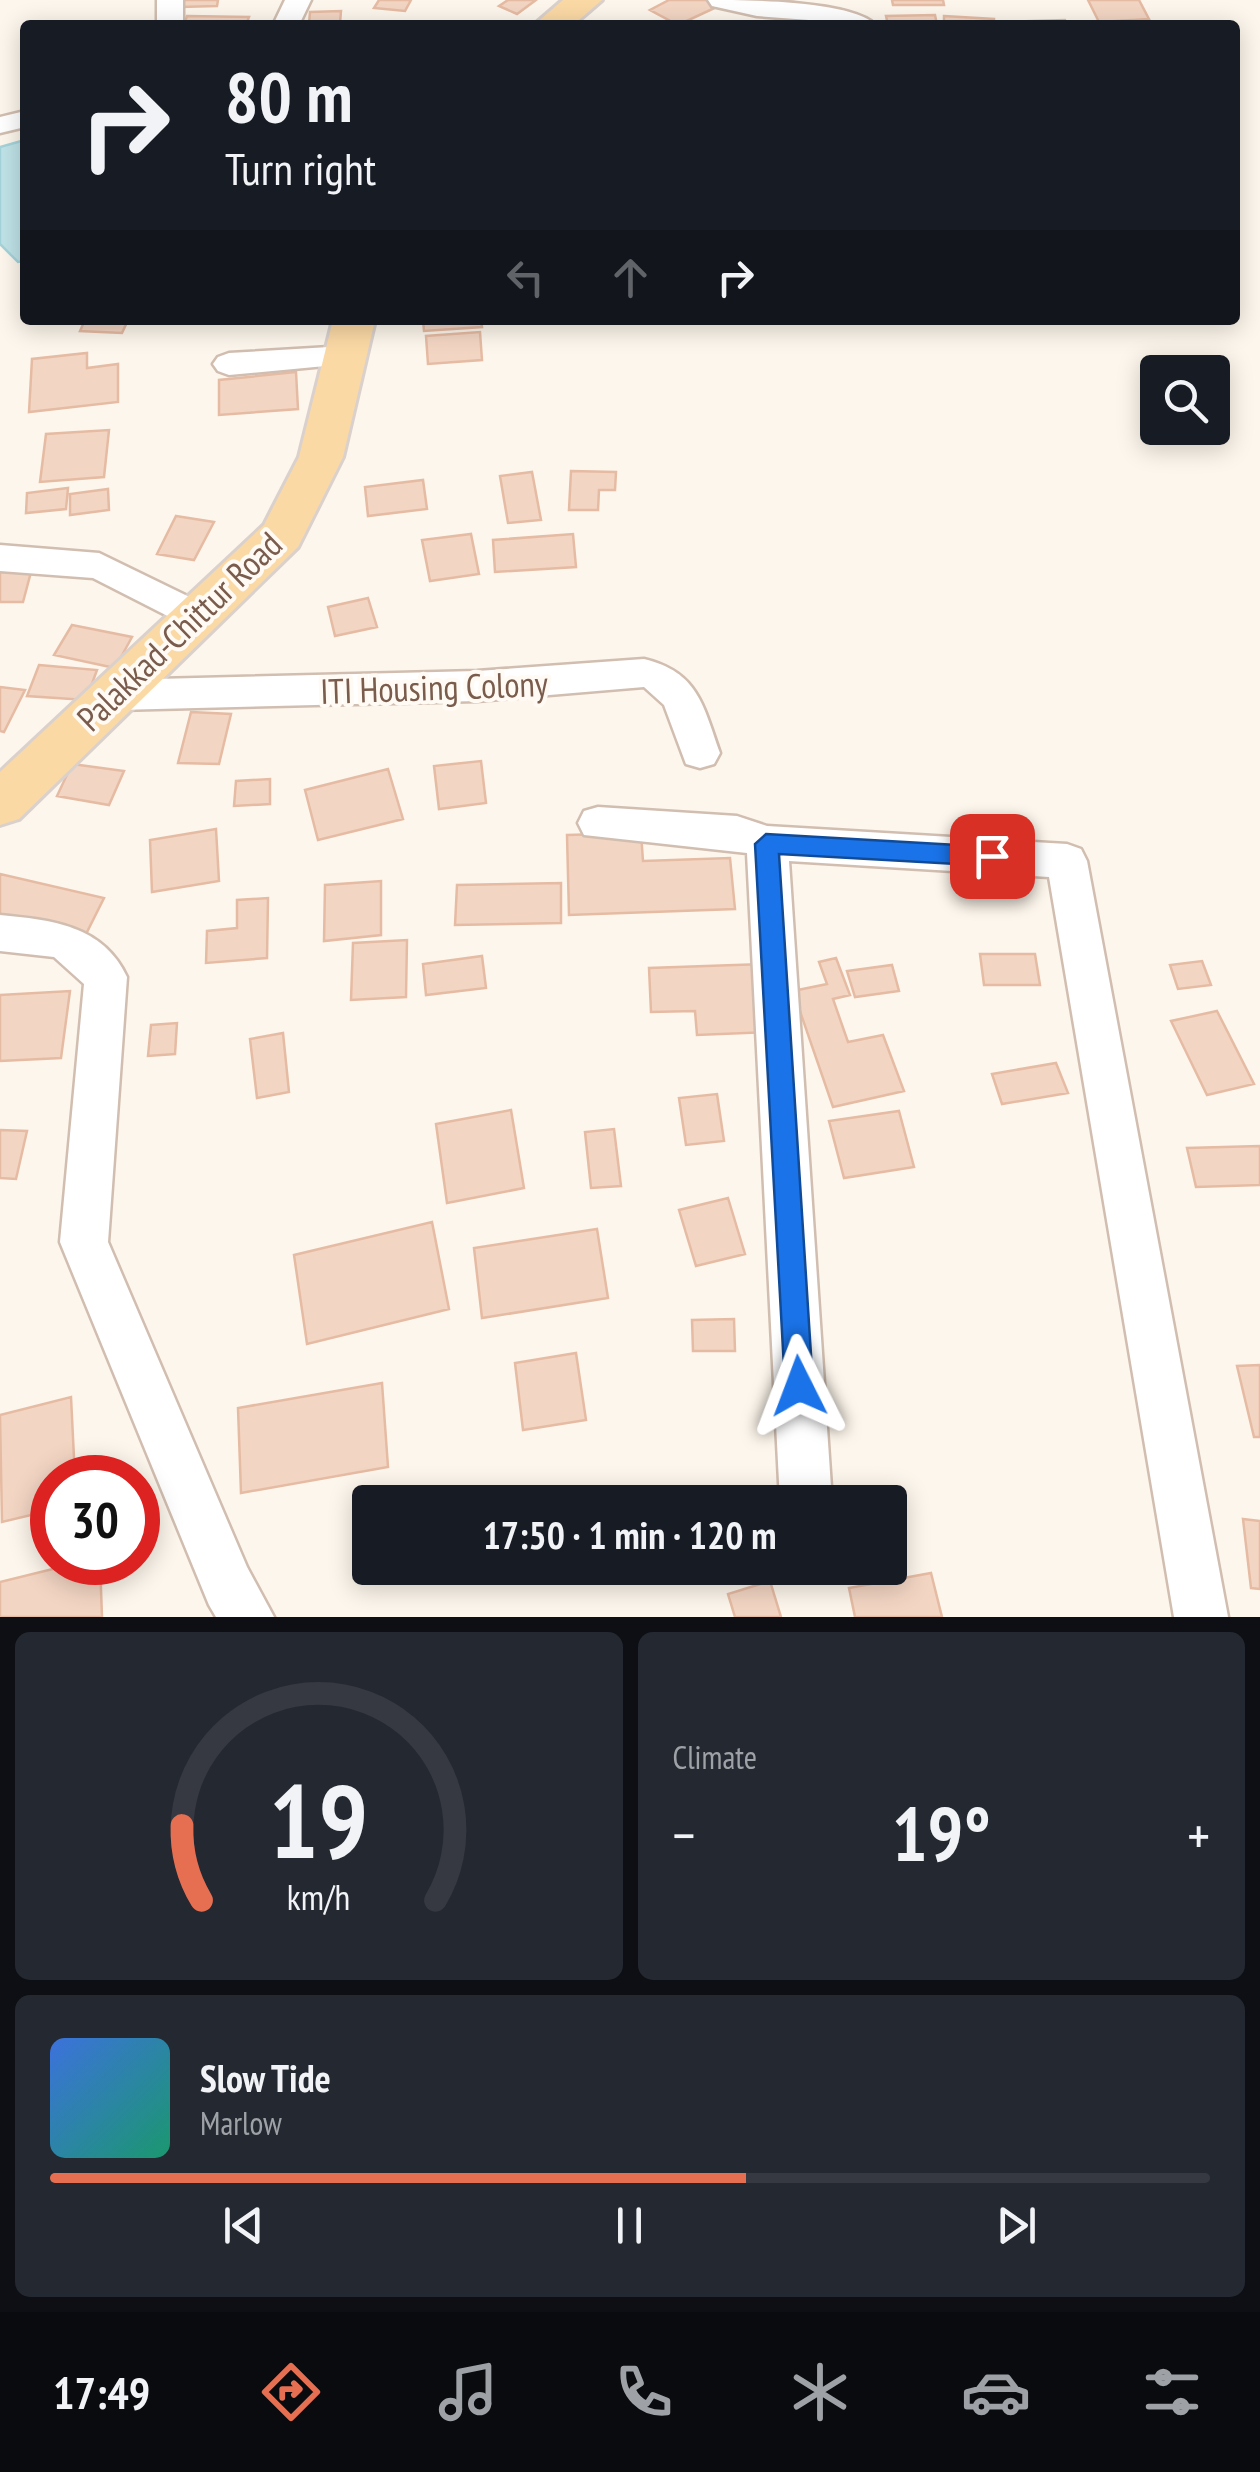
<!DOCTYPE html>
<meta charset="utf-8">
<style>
body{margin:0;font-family:"PT Sans Narrow",sans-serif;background:#242831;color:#f1f3f6;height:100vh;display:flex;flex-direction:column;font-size:38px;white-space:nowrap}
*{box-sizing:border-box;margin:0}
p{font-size:32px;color:#9ea1a6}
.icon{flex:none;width:55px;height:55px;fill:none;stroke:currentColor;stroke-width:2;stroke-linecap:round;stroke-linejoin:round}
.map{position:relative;height:1617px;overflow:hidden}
.details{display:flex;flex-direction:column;gap:15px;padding:15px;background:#0d0f14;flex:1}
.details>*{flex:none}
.guide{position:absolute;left:20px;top:20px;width:1220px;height:305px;border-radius:10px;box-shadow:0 5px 25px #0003;background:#171b24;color:#f1f3f6;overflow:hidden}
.controls{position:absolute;left:1140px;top:355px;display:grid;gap:20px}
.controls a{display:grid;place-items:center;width:90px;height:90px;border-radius:10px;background:#171b24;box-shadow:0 5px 25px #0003;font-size:50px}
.speed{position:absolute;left:30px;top:1455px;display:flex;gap:20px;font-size:50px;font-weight:700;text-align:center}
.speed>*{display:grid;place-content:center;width:130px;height:130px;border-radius:50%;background:#171b24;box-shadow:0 5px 25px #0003;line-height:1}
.speed .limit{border:15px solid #d22;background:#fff;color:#111}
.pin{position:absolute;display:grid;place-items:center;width:85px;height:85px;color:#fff;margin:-42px;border-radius:20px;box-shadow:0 5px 15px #0006}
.me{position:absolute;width:110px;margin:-55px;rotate:357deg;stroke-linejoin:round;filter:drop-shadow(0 0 8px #0008)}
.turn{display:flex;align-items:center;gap:35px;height:210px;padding:0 40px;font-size:45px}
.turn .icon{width:130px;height:130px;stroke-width:2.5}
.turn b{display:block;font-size:70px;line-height:85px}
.lanes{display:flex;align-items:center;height:95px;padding:0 40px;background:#0003;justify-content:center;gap:50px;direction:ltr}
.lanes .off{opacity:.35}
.big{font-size:75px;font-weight:700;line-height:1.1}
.details .card{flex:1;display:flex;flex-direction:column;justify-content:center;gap:15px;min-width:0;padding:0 35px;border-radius:15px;background:#242831}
.details .dial{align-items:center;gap:0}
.dial svg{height:260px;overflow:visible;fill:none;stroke:#363941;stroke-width:7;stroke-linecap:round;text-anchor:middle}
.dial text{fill:#f1f3f6;stroke:none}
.song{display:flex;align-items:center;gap:30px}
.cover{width:120px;height:120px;border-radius:15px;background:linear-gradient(135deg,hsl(220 70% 55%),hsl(160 70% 35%))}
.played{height:10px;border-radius:5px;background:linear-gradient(90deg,#e76f51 60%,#363941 60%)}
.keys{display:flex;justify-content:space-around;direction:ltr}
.heat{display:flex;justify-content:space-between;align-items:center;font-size:55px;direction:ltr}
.details .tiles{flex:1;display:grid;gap:15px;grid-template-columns:1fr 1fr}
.card:last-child{grid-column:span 2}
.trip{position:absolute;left:352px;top:1485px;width:555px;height:100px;border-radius:10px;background:#171b24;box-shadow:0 5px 25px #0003;font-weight:700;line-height:100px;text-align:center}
.tabs{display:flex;height:160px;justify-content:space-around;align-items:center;background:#090b0e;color:#9ea1a6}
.tabs .icon{width:70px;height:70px}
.tabs .current{color:#e76f51}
.tabs b{font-size:45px;color:#f1f3f6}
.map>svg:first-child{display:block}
.water{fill:#bfe3e8;stroke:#a5d3da;stroke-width:2.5}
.building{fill:#f3d5c3;stroke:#e6bba3;stroke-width:2.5}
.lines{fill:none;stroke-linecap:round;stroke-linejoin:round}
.minor-casing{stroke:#d1beb0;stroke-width:5}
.major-casing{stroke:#dad1cd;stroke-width:6}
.minor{fill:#fff;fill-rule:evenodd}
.major{fill:#fbd9a5;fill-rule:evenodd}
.route{fill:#1a73e8;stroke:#114b97;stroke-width:2.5}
.labels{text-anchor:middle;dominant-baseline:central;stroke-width:8;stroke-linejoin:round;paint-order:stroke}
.street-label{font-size:35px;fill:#7a5c4d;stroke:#fffaf3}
</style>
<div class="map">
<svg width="1260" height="1617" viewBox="0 0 1260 1617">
<rect width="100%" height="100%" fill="#fdf6ec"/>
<path class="water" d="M25,140v121l-7,1 -18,-18v-97z"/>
<path class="building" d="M181,0h37l-1,6 -37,1z
M379,0h32l-6,11 -31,-3z
M508,0h28l-19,14 -18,-8z
M669,0h38l12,6 -41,19 -28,-15z
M892,0h51l1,5h-51z
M1088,0h51l10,19 -50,3z
M341,11l-1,12 -31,1 1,-12z
M935,15l2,10h-49l-2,-9z
M187,16l62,1 -3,8h-62z
M944,16l50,3v6h-50z
M1065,20l2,5 -70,-3z
M85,320h43l-6,13 -42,-2z
M423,320h58l1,7 -58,4z
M480,332l2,28 -54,4 -2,-28z
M87,353v15l31,-4v38l-89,10 3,-53z
M296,372l2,37 -79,6v-35z
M109,430l-5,47 -64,5 6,-48z
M571,471l45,1 -1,18h-16l-1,20h-29z
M532,472l9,48 -33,3 -8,-47z
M423,480l4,29 -59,7 -3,-29z
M68,488l-2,21 -40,4 1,-20z
M108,489l1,21 -39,5v-21z
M176,516l38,6 -20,38 -37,-6z
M471,534l8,40 -49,7 -8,-41z
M573,534l3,33 -81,5 -2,-32z
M0,572h31l-8,30h-23z
M368,598l9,29 -42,9 -7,-29z
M72,625l60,12 -17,31 -61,-13z
M39,665l58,5 -11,30 -59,-4z
M0,687l25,3 -21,42 -4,-1z
M191,712l40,2 -12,50 -41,-1z
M481,761l5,42 -47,6 -5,-43z
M72,764l52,7 -15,34 -52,-9z
M388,769l15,50 -85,21 -13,-50z
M270,779v25l-36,2 2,-25z
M216,829l3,52 -67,11 -2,-52z
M641,833l2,28 87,-3 5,51 -166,6 -2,-80z
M0,874l104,24 -20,40 -84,-19z
M381,881v54l-57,6 1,-56z
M561,883v40l-106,2 2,-40z
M268,898l-1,60 -61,5 1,-32 30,-3v-28z
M407,940l-1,57 -55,3 2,-57z
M980,954h55l5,31h-56z
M482,956l4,32 -60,7 -3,-31z
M836,958l14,37 -17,4 15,43 35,-7 21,56 -71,16 -40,-116 34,-7 -8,-22z
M1202,961l9,24 -33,4 -8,-24z
M765,964l7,68 -75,3 -2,-24 -44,1 -2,-44z
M892,965l7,26 -44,6 -8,-26z
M70,991l-9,67 -61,3v-66z
M1217,1011l37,73 -47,11 -36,-74z
M177,1023l-2,31 -27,2 3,-31z
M283,1033l6,59 -32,6 -7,-59z
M1056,1063l12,30 -66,11 -10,-30z
M717,1094l7,47 -38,4 -7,-47z
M511,1110l13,78 -77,15 -11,-79z
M899,1111l15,56 -70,11 -15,-57z
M614,1129l7,57 -30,2 -6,-56z
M0,1130l27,1 -11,48 -16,-1z
M1260,1146v39l-64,2 -9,-39z
M728,1198l17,56 -49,12 -17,-56z
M432,1222l17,87 -142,35 -13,-89z
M597,1229l11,69 -126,20 -8,-70z
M734,1319l1,32h-42l-1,-31z
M576,1353l10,67 -63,10 -8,-67z
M1260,1365v72h-6l-17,-71z
M382,1383l6,84 -147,26 -3,-85z
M71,1397l4,81h-23v32l-50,12 -2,-107z
M1243,1519l17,2v68l-9,-1z
M81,1562h19l2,55h-102v-35z
M931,1573l11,44h-87l-6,-29z
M770,1581l11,36h-46l-7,-23z"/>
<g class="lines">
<g class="minor-casing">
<path id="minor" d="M157,0h26v25h-26z
M285,0h26l-12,25h-26z
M708,0c38,0 143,0 168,25l-119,-9 -45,-10z
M25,111v16l-25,6v-16z
M346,346l11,3 5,7 -5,7 -128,12 -11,-4 -5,-7 5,-7 11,-4z
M0,545l99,8 113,55 5,10 -5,10 -13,4 -106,-54 -93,-7z
M644,659c54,13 59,46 76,94l-6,11 -14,4 -14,-4 -22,-59 -20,-18 -167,14 -360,9 -13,-5 -6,-10 6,-10 13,-5 360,-9z
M598,807l139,9 30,10 300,18 14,5 6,12 141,756h-54l-125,-740 -260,-16 43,641h-52l-33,-649 -163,-18 -6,-12 6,-12z
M0,915c51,5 103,10 127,62l-19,265 139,325 27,50h-58l-7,-12 -149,-363 24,-258 -30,-27 -54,-6z"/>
</g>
<g class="major-casing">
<path id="major" d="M563,0h39l-29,25h-39z
M333,320h42l-32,137 -45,90 -279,272 -19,6v-53l264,-247 35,-68z"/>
</g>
<use href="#minor" class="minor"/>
<use href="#major" class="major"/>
</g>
<path class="route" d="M766,834l226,13 12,9 -12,10 -213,-12 34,532 -4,10 -10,4 -10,-4 -4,-10 -30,-542z"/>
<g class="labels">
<g class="street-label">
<text transform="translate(179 631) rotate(-44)">Palakkad-Chittur Road</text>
<text transform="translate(434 687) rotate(-2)">ITI Housing Colony</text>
</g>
</g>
</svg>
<div class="controls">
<a><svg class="icon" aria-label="search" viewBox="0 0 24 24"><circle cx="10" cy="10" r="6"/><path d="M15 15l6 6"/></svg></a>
</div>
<div class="speed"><div class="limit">30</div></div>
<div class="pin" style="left:992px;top:856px;background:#d93025"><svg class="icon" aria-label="arrive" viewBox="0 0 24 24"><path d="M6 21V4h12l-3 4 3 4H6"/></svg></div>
<svg class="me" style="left:799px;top:1386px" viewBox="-20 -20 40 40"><path d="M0-17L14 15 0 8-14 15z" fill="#1a73e8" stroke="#fff" stroke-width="4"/></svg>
<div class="trip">17:50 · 1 min · 120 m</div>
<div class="guide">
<div class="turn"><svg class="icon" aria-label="right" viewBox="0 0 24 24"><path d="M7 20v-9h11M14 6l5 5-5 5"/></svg><div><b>80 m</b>Turn right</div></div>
<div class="lanes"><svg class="icon off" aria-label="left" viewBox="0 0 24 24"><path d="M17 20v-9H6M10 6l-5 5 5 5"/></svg><svg class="icon off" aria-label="ahead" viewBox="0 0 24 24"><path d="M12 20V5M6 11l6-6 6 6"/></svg><svg class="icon" aria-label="right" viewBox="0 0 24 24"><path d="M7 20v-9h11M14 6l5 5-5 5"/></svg></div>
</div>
</div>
<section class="details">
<div class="tiles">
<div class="card dial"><svg viewBox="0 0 100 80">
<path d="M14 69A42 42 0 1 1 86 69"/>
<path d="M14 69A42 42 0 0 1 8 46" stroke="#e76f51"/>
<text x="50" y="56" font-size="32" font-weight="700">19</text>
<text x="50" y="72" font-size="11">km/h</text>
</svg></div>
<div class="card"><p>Climate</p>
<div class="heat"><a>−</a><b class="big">19°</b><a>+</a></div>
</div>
<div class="card">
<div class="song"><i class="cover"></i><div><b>Slow Tide</b><p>Marlow</p></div></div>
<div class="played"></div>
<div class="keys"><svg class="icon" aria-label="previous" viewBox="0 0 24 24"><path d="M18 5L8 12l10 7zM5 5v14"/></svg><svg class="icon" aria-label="pause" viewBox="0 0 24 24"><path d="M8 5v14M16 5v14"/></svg><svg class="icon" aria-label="next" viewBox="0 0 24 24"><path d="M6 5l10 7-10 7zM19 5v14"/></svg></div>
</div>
</div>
</section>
<nav class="tabs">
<b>17:49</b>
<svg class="icon current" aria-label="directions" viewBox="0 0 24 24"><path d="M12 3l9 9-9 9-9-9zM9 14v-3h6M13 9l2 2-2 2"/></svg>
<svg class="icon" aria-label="music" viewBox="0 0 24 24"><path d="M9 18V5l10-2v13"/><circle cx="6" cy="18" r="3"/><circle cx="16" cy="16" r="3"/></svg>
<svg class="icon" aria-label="phone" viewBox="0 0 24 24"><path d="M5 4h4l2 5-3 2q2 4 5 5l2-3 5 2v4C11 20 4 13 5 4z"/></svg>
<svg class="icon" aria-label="climate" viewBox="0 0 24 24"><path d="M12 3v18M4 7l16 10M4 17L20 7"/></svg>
<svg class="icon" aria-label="car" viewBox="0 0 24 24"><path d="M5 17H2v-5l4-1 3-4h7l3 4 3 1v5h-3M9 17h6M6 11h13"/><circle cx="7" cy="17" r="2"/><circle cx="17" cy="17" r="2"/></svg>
<svg class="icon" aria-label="filters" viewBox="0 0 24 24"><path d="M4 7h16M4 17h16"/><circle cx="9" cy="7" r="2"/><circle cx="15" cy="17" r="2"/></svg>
</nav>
